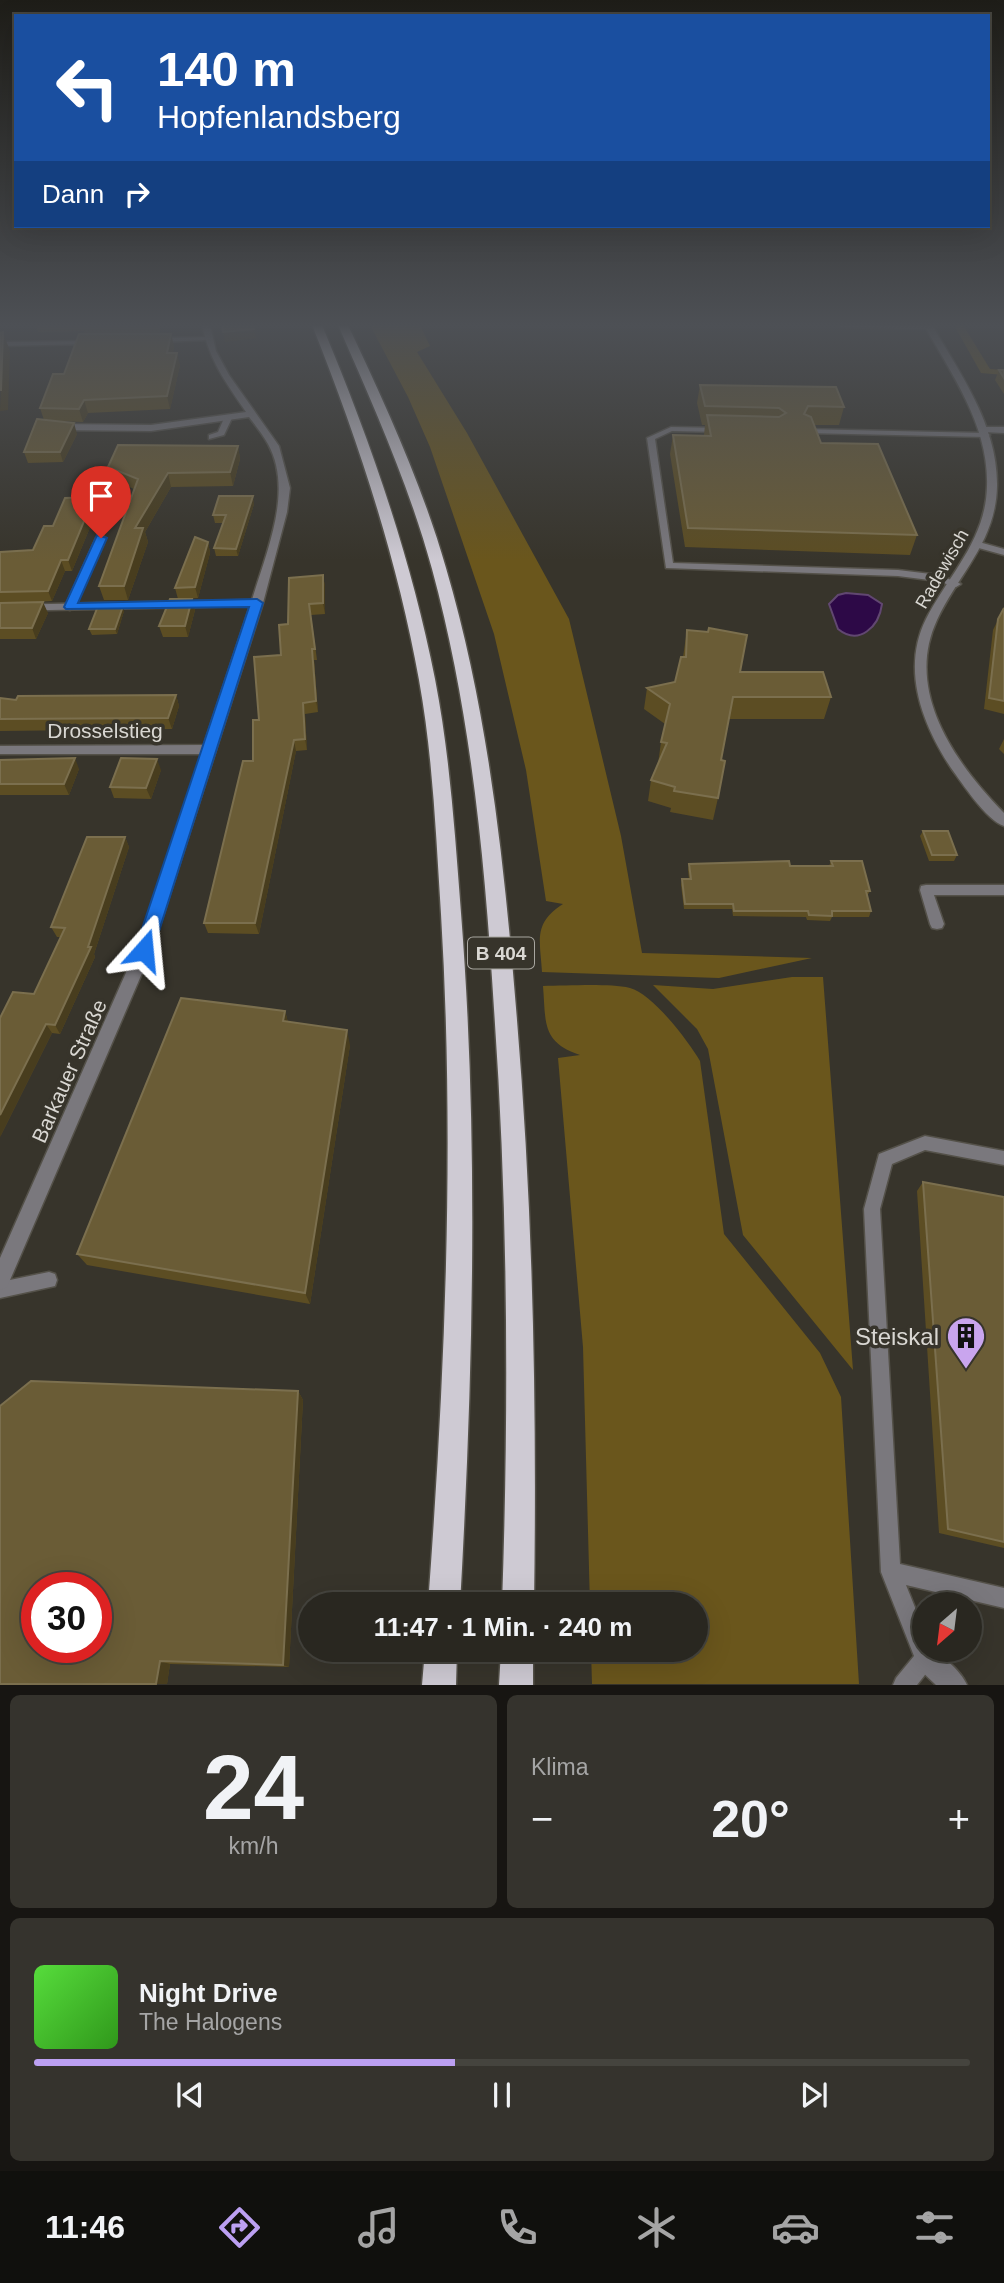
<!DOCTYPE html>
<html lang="de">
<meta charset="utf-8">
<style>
body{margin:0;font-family:Arial,sans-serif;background:#35332d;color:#f1f3f6;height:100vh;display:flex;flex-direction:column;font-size:26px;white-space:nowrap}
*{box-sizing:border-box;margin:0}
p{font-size:23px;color:#a5a5a5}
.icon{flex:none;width:38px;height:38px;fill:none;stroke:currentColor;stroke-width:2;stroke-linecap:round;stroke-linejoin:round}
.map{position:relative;height:1685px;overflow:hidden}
.details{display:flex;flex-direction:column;gap:10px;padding:10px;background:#171512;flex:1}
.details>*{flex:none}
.top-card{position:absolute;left:14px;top:14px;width:976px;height:214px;border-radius:0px;box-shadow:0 7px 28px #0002,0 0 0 2px #45443e;background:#1a4fa0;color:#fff;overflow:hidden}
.needle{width:46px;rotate:208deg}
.buttons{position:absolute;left:912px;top:1592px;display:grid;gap:14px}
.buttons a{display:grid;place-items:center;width:70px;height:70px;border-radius:50%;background:#292720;box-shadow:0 7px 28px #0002,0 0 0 2px #45443e;font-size:35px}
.speed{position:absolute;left:21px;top:1572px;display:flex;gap:14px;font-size:35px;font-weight:700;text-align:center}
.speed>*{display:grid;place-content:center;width:91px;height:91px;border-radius:50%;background:#292720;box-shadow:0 7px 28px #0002,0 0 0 2px #45443e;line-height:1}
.speed .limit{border:10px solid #d22;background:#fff;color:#111}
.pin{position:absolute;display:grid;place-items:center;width:60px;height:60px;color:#fff;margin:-72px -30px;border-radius:50% 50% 50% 0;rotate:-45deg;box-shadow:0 0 7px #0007}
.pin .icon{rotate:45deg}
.me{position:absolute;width:77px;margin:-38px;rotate:18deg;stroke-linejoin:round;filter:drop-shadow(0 0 5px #0008)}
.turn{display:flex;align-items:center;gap:24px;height:147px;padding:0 28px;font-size:32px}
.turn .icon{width:91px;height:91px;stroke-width:2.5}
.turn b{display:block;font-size:49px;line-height:60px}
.then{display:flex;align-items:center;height:66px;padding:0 28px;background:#0003;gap:14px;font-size:26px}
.big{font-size:52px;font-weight:700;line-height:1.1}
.details .tile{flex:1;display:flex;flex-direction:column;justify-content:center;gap:10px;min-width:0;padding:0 24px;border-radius:10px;background:#35332d}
.details .dial{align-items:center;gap:0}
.dial b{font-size:91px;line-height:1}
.song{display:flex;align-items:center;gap:21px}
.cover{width:84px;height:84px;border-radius:10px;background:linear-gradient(135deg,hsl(110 70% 55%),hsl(110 70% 35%))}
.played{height:7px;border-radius:4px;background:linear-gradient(90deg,#bca0f2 45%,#45443e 45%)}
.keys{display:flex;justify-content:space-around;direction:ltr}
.heat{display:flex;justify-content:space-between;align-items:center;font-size:38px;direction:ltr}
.details .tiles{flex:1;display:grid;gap:10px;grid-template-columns:1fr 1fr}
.tile:last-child{grid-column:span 2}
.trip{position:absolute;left:298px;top:1592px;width:410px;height:70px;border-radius:35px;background:#292720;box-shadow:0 7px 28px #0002,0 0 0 2px #45443e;font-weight:700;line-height:70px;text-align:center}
.tab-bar{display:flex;height:112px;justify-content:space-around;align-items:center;background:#10100d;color:#a5a5a5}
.tab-bar .icon{width:49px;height:49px}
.tab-bar .active{color:#bca0f2}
.tab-bar b{font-size:32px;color:#f1f3f6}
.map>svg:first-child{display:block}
.green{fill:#6a561c}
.water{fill:#2d0947;stroke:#614771;stroke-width:2}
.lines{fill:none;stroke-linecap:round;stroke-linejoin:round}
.service-casing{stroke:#545149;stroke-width:3}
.minor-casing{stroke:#545149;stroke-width:3}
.tertiary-casing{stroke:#545149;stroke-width:3}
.trunk-casing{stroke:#545149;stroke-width:3}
.service{fill:#7a787d;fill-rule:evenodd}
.minor{fill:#7a787d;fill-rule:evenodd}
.tertiary{fill:#7a787d;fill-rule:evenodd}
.trunk{fill:#cecad3;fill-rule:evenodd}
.wall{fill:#5c4d23}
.shaded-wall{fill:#483d1e}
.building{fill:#6a5c36;stroke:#7b6f4e;stroke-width:2;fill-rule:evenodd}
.route{fill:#1a73e8;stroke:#114b97;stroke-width:2}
.labels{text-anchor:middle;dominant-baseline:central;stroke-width:7;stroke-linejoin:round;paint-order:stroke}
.far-street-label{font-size:18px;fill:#d9d7d2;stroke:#37342b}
.shield{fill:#37342b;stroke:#a8a6a0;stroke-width:2}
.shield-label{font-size:19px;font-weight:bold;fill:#d9d7d2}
.street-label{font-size:21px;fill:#d9d7d2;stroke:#37342b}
.near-poi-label{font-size:24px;fill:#d9d7d2;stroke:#37342b;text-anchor:end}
</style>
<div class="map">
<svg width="1004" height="1685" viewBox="0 0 1004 1685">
<rect width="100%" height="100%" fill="#37342b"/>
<path class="green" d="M370,325h50l10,21 -13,6 50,81 102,186 52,217 21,117 170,5 -93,20 -177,-6c-2,-32 -9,-49 21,-68l-17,-3 -20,-131 -32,-136 -64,-187 -22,-50z
M954,325h9l27,44 14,1v5l-23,-2z
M792,977h31l30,393 -110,-135 -35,-186 -11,-20 -44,-44 60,4z
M543,986c24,0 64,-3 87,2 22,5 59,54 70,73l24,173 96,119 21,44 18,287h-267l-1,-34h104v-45h-105l-7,-258 -25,-289 22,-3c-39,-13 -34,-33 -37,-69z"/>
<path class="water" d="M846,593l22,2 14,9c-3,23 -23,42 -44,25l-9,-25 9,-9z"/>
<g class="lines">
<g class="service-casing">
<path id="service" d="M838,325h92l2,2 -3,2 -88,-2z
M208,337l3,2 -1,1 -52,2 -4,-2 4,-2z
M93,341l2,1 -4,2 -91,2v-4z
M225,416l7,2 -8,17 -15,4v-4l9,-3z
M671,427l51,1 4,2 -4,2 -50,-1 -17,8 18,124 225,7 41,5 22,9 -5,3 -19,-6 -39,-5 -232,-8 -19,-130z
M802,429l184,4 4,2 -4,2 -181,-4h-3z
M101,535l5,3 -31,69 -5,3 -3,-1 -2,-2 31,-69z
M926,885h78v10h-70l10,29 -2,4 -5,1 -5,-1 -2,-4 -10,-34 1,-4z
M925,1136l79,15v14l-79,-15 -33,14 -12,45 20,355 104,24v20l-98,-23 18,45v20h8l3,9 -3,7 -15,19h-24l3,-7 18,-22 -33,-84 -17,-363 15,-55z
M49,1272l6,2 2,6 -2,6 -55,12v-16z"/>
</g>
<g class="minor-casing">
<path id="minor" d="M202,325h8l6,26 13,24 50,71 11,42 -3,24 -24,91 -111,347 -145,337 -7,3v-32l136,-308 66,-196h-202v-8l204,-1 46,-139 -250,5v-6l252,-5c14,-48 42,-109 16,-156 -5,-9 -12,-18 -19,-27l-98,14 -94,-1 -5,-3 5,-3 94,1 95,-13c-21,-31 -36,-50 -44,-87z
M980,427h24v6l-21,-1 -3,-1z
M979,542l25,7v6l-29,-8v-4z
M924,1648v2c15,0 37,21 43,35h-31l-19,-18 -4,-8 4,-8z"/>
</g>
<g class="tertiary-casing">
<path id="tertiary" d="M924,325h8c29,50 66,101 65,161 -1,56 -38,87 -60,134 -33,71 18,143 67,193v13c-18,-6 -42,-43 -53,-58 -29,-44 -50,-99 -25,-149 23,-45 60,-79 61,-133 2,-60 -35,-111 -63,-161z"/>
</g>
<g class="trunk-casing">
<path id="trunk" d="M312,325h10c48,115 89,232 113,354 15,77 20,156 26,234 18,231 12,461 -1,692h-32c17,-230 27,-460 13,-691 -5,-78 -8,-157 -22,-234 -22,-122 -61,-240 -107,-355z
M338,325h10c37,79 74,159 98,243 42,143 58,293 70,440 17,199 21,398 18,597h-32c7,-199 6,-397 -8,-596 -9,-147 -23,-297 -62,-440 -23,-84 -59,-164 -94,-244z
M425,1650h32l-1,35h-34z
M501,1650h32v35h-34z"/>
</g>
<use href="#service" class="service"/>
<use href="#minor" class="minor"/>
<use href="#tertiary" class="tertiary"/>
<use href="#trunk" class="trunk"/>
</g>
<path class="wall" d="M36,325h124v9l14,12 -1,7 7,12 -10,44 -82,4 -5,9 -27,-1 21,13 -14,28 -35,1 -4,-11 20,-32 -4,-12 24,-34 21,-40 -1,-3 -46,1z
M999,370h5v24l-9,-14z
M700,385l144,22 -5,18h-25l7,18 96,92 -7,20 -225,-8 -15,-93 3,-19h31l1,-10h-3l-5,-22z
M238,446l2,13 -7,27 -62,1 -26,45 3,10 -20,58h-24l-5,-14 35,-97 -21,-9 -5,-13z
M254,504l-16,52h-22l-2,-8 9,-25h-8l-2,-8z
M98,508l-26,63h-7l-13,30 -36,2 32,10 -12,26h-36v-87l33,-2 20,-24z
M208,542l2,11 -12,45 -20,1 -3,-11z
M323,575l2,12v27l-14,1 6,45h-3l4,52 -13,2 2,36 -11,1 -37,183 -51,-1 -4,-10 49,-162 6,-41 22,-65 7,-31z
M192,599l3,11 -7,27h-25l-4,-11z
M1004,608v106l-20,-5 9,-79z
M124,611l-7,23 -25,1 -3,-6z
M687,630l53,42 91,25 -7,22h-95l-8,41 -3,38 -5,22 -43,-8 1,-4 -23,-7 3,-21 7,-16 3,-22 4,-18 -21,-15 3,-21 28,-6 8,-25z
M176,695l3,11 -7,23 -172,2v-33l16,2z
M1004,739v15l-5,-5z
M0,760l79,9 -10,26h-69z
M161,770l-10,29 -37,-1 -4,-11z
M923,831l34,24 -3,6h-25l-9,-25z
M125,837l4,10 -35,107 1,3 -35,77 -8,-1 -52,104 34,-143 27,-57h-4l-6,-10z
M831,861l39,30 -3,5 4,15 -2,6h-37l-2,4 -23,-1 -1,-3 -73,-1 -1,-7h-48l-3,-24 1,-6h7l-1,-9 1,-6 140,2z
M285,1011l3,11 62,23 -40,259 -223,-39 -10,-11z
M923,1182l81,15v351l-65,-15 -22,-342z
M298,1391l5,9 -14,267 -119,-3 -3,20h-167z"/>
<path class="shaded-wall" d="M254,329l2,9 -31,4 -2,-10z
M3,332l7,19 -2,59 -8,1z
M171,334l3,12 -4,20 -3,-13z
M177,353l3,12 -10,44 -3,-13z
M84,400l4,13 -5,9 -4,-13z
M74,423l3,11 -14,28 -3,-10z
M238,446l2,13 -7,27 -3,-14z
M168,473l3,14 -26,45 3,10 -20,58 -4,-14 11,-58z
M253,496l1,8 -16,52 -2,-7z
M94,497l4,11 -26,63 -4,-11z
M208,542l2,11 -12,45 -3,-11z
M61,560l4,11 -13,30 -4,-10z
M323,575l2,12v27l-2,-11z
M192,599l3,11 -7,27 -3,-11z
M43,602l5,11 -12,26 -4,-11z
M123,606l1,5 -7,23 -2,-5z
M312,649l2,11 4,52 -2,-11z
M176,695l3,11 -7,23 -4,-11z
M303,703l2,11 2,36 -2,-11z
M294,740l2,11 -37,183 -4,-11z
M75,758l4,11 -10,26 -5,-11z
M157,759l4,11 -10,29 -5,-11z
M125,837l4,10 -35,107 1,3 -35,77 -5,-9 33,-78z
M285,1011l4,15 -6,-5z
M46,1024l6,9 -52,104v-22z
M347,1030l3,15 -40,259 -5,-11z
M298,1391l5,9 -14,267 -6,-2z
M160,1661l10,3 -3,20h-11z"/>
<path class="building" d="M222,325h31l1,4 -31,3z
M3,332l-2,58h-1v-57z
M79,334h92l-4,19h10l-10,43 -83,4 -5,9 -39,-1 13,-34h11z
M999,370h5v8z
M700,385l136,2 8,20 -36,-1 -4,8 7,3 10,26 57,1 39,91 -229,-7 -15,-93 38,1 -4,-21 72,2 7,-4 -7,-5 -74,-2z
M37,419l37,4 -14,29h-36z
M118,445l120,1 -8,26 -62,1 -33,55h8l-19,58h-25l39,-107 -30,-12z
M219,496h34l-17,53 -22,-1 12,-33h-13z
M94,497l-26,63h-7l-13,31 -48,1v-40l33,-2 11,-24h9l12,-28z
M195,537l13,5 -13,45 -20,1z
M323,575v28l-14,1 6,45h-3l4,52 -13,2 2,36 -11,1 -39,183h-51l39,-162h10v-41h6l-5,-63 27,-2 -2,-30 9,-1 1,-46z
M170,599h22l-7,27h-26z
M43,602l-11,26h-32v-25z
M98,606h25l-8,23h-26z
M1004,608v93l-15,-3 9,-79z
M709,628l38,7 -7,37h83l8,25h-98l-12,63 4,1 -7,37 -44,-7 1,-4 -24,-7 16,-37 -6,-1 9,-38 -23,-16 28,-6 6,-25h5l1,-27 21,2z
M176,695l-8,23 -168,1v-21l16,2 2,-4z
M75,758l-11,26h-64v-24z
M121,758l36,1 -11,29 -36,-1z
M923,831h25l9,24h-25z
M87,837h38l-37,110h3l-36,78 -9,-1 -46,91v-97l13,-26 21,2 31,-66 -14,-1z
M789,861l1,5h43l-2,-5h31l8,30h-4l5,20h-39v5l-23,-1 -1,-4h-74l-1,-7h-48l-3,-25h9l-2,-15z
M181,998l104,13 -2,10 64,9 -42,263 -228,-39z
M923,1182l81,15v345l-56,-13z
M31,1381l267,10 -15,274 -123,-4 -4,23h-156v-278zM37,1587h59v60h-59z"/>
<linearGradient id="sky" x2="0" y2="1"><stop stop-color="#1e1d18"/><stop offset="0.58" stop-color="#4d5055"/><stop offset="1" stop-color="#4d5055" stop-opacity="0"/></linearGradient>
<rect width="1004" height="561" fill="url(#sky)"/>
<path class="route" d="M97,535l10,3 -29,65 179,-4 6,4 -110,347 -3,5h-12l-3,-5 114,-343 -183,2 -2,-2z"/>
<defs>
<g id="building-pin" transform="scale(2.0125)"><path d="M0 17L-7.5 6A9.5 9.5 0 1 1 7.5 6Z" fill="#c9a5ee" stroke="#37342b"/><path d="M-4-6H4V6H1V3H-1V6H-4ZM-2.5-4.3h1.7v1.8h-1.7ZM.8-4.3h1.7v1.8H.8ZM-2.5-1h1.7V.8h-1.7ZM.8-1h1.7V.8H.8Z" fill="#111"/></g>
</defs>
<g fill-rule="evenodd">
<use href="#building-pin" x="966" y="1336"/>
</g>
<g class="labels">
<g class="far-street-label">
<text transform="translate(942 569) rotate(-60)">Radewisch</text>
</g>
<rect class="shield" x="468" y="937.5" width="66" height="31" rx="5"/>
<g class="shield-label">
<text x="501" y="953">B 404</text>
</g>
<g class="street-label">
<text x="105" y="730">Drosselstieg</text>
<text transform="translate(69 1071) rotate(-66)">Barkauer Straße</text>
</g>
<g class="near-poi-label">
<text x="939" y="1336">Steiskal</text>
</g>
</g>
</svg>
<div class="buttons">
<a><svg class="needle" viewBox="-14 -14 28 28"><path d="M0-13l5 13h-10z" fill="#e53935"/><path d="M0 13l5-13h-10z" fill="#a5a5a5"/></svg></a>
</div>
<div class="speed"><div class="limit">30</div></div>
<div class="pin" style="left:101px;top:538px;background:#d93025"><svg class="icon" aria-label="arrive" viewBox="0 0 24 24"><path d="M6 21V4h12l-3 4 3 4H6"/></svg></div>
<svg class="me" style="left:144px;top:950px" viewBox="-20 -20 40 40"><path d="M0-17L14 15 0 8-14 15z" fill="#1a73e8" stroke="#fff" stroke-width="4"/></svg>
<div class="trip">11:47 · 1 Min. · 240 m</div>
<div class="top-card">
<div class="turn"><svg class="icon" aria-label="left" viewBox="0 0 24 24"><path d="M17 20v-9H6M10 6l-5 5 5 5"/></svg><div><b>140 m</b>Hopfenlandsberg</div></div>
<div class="then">Dann<svg class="icon" aria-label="right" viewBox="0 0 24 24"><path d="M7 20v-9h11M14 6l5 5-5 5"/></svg></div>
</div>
</div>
<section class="details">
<div class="tiles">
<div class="tile dial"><b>24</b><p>km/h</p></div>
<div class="tile"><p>Klima</p>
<div class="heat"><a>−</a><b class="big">20°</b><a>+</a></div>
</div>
<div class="tile">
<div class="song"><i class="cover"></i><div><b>Night Drive</b><p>The Halogens</p></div></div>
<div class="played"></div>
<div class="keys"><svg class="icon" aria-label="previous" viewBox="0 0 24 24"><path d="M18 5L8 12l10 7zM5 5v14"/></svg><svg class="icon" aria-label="pause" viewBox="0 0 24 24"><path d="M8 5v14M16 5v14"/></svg><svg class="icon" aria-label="next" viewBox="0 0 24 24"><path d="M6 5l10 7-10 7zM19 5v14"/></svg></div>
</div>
</div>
</section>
<nav class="tab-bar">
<b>11:46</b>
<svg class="icon active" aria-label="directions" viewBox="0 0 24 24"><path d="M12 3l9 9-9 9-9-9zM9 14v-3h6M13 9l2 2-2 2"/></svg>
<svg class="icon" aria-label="music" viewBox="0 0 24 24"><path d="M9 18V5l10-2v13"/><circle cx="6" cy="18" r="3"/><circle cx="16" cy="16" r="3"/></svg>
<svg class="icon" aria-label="phone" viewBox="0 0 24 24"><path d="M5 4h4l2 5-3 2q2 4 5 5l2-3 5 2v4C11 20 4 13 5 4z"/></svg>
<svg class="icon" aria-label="climate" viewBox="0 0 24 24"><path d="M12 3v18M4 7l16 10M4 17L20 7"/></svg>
<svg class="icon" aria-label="car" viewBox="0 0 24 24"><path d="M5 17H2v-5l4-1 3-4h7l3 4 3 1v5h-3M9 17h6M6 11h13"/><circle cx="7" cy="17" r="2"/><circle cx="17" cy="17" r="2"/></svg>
<svg class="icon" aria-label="filters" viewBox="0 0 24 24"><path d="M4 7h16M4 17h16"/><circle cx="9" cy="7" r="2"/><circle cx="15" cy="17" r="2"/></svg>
</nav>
